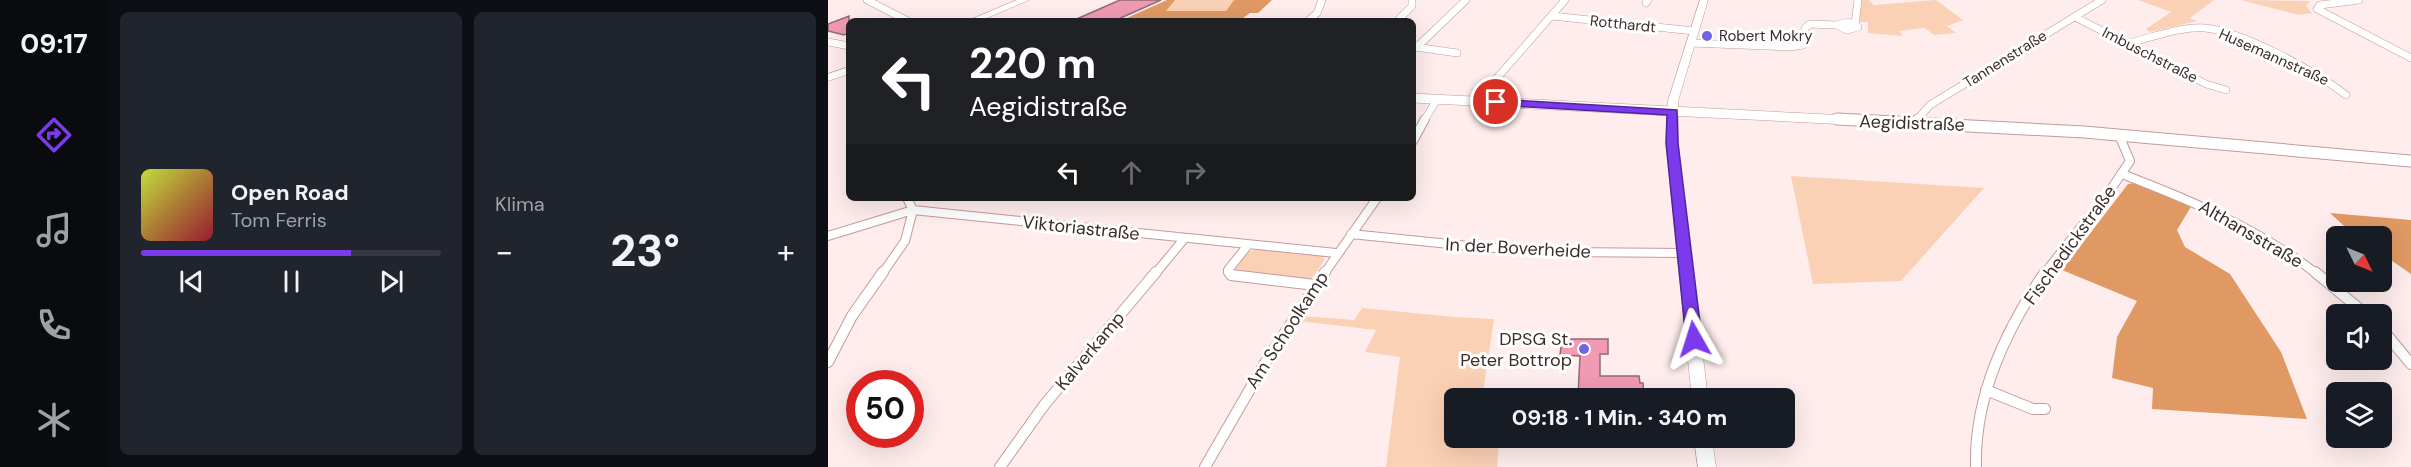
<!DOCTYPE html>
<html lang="de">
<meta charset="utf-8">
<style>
body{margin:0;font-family:"DM Sans",sans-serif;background:#20242c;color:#f1f3f6;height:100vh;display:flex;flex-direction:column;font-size:22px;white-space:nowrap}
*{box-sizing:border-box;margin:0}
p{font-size:20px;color:#9ea1a6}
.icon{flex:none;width:33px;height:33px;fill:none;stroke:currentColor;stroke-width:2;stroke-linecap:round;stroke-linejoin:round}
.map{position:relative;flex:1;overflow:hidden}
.drawer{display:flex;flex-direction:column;gap:12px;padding:12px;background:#0d0f14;width:720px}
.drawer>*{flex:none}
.banner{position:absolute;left:18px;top:18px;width:570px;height:183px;border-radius:9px;box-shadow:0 6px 24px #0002;background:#202124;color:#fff;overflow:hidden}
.needle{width:39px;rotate:133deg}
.tools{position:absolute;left:1498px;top:226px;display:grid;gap:12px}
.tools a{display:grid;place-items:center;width:66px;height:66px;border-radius:9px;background:#171b24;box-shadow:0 6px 24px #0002;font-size:30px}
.speed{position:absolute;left:18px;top:370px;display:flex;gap:12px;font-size:30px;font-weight:700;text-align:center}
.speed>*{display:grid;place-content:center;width:78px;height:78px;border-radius:50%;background:#171b24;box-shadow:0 6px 24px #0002;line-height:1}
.speed .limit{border:9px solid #d22;background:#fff;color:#111}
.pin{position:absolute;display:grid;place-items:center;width:51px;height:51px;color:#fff;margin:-26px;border:3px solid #fff;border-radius:50%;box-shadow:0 2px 6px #0007}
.me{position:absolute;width:66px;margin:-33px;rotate:354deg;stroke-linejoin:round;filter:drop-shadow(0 0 4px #0008)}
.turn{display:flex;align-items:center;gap:21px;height:126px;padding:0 24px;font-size:27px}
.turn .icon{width:78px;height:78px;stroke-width:2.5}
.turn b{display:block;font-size:42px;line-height:51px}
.lanes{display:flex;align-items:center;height:57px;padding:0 24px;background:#0003;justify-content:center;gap:30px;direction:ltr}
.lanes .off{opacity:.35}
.big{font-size:45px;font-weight:700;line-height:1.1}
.drawer .widget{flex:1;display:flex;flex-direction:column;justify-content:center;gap:9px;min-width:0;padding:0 21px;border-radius:9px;background:#20242c}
.song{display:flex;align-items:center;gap:18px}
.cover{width:72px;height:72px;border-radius:9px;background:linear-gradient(135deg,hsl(70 70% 55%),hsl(350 70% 35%))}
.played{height:6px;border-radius:3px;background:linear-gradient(90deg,#7c3aed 70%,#363941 70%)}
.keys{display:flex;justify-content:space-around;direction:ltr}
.heat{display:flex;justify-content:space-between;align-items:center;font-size:33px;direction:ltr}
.drawer .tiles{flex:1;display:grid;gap:12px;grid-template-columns:repeat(2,1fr)}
.trip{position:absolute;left:616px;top:388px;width:351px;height:60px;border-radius:9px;background:#171b24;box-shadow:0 6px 24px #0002;font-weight:700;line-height:60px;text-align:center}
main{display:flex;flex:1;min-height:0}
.dock{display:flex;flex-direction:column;width:108px;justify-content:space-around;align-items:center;background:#090b0e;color:#9ea1a6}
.dock .icon{width:42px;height:42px}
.dock .active{color:#7c3aed}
.dock b{font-size:27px;color:#f1f3f6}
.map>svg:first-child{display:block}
.green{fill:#fad1b5}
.forest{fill:#e19964}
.building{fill:#f199b5;stroke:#8f6b75;stroke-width:1.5}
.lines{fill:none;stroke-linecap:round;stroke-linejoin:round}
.minor-far2-casing{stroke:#c39b9b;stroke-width:8}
.minor-far1-casing{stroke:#c39b9b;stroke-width:10}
.minor-casing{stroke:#c39b9b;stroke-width:12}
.tertiary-far1-casing{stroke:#c39b9b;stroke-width:10}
.tertiary-casing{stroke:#c39b9b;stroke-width:13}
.secondary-casing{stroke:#c39b9b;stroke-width:1}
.minor-far2{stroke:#fff;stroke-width:7}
.minor-far1{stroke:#fff;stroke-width:8}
.minor{stroke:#fff;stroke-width:10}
.tertiary-far1{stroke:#fff;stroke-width:9}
.tertiary{stroke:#fff;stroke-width:11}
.secondary{fill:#fff;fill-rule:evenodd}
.route{fill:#7c3aed;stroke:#51269a;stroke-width:1.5}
.poi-dot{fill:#7164de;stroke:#fff;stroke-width:2}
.labels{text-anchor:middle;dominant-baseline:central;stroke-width:6;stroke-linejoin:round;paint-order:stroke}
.far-street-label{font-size:15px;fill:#3c2c2c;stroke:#fff}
.far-poi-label{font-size:15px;fill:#3c2c2c;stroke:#fff;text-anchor:start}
.street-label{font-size:18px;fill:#3c2c2c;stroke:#fff}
.poi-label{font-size:18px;fill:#3c2c2c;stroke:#fff;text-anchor:end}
</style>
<main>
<nav class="dock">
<b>09:17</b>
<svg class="icon active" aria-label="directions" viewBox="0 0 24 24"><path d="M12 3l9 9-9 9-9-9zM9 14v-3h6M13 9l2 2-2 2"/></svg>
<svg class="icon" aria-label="music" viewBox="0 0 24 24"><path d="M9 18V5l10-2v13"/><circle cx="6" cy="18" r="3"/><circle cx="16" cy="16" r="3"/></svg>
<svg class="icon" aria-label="phone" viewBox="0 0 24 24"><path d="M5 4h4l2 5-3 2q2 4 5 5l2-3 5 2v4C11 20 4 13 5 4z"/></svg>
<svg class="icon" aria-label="climate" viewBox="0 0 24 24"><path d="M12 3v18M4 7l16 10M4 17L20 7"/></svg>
</nav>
<section class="drawer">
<div class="tiles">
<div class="widget">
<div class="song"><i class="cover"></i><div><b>Open Road</b><p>Tom Ferris</p></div></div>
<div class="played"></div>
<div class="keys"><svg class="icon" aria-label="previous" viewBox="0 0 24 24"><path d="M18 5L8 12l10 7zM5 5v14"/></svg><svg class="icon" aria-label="pause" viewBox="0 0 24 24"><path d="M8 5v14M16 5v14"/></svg><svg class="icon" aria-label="next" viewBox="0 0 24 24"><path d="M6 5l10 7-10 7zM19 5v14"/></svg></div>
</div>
<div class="widget"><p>Klima</p>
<div class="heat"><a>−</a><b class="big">23°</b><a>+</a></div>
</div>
</div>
</section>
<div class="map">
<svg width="1583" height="467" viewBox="0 0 1583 467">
<rect width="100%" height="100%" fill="#ffeded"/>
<path class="green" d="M347,0h59l-8,11h-61z
M1032,0h9l5,5 62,-5 27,20 -16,6 9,7 -22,2 -9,-7 -26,3 4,5 -35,-3v-11h-8z
M1310,0h76l-24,18 7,3 -47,11 -4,-3 25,-17z
M1413,0l69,1 -4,5 6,7 -14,2z
M963,176l193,12 -83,93 -88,3z
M428,249l66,7 3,3 -12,18 -6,3 -69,-7 -5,-3 14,-17z
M534,308l92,9 40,2 -12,80h-27v39h21v7h23l-2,22h-111l14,-110 -35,-5 11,-22 -77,-9 3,-5 52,4z"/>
<path class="forest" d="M339,0h8l-9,11h60l8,-11h38l-14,13h-8l-11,8h-119z
M1306,183l58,22 -15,25 8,17 45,27 51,78 26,67 -155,-10 1,-21 -41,-10 5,-41 20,-36 -75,-31 66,-86z
M1502,213l81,7v54l-29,-20v-17h-26z"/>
<path class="building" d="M292,0h41l-47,21h-42z
M21,16v17l-5,2 -16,-4v-7z
M734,339h46v15h-8v22h39l1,7h3l1,12h-4v4h-60l1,-3h-3l2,-40 -20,-1z"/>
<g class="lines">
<g class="minor-far2-casing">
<path id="minor-far2" d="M39,0l41,21
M1531,0l-39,5 -3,4 94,49
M818,3l2,-3
M724,16l142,15
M1247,17l131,67 20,6
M480,21l9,-8 5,-13
M569,21l15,-15v-6
M1020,22l10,5 -11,3 -10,-5z
M1027,24l3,-24
M0,42l21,4
M862,43l102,4 11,-2 2,-17 5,-4 27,1
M1300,43c24,-5 52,-17 77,-15 39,4 110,43 141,67
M587,47l42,6
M585,48l6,-3 47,-45
M649,101l88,-101
M596,121l13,-22
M1088,121l14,-16 172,-105"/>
</g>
<g class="minor-far1-casing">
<path id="minor-far1" d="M1087,122l2,-3
M585,141l12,-22
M1294,174c68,26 137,55 195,100
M523,234l128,13 82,5 124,1
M0,236l85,-26 423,43
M54,274l23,-33 8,-31 -6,-12
M327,274l29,-35
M402,274l-2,-4 20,-25
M496,274l53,-76
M1216,274l67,-85 19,-28 -11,-26"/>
</g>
<g class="minor-casing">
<path id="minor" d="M401,272l2,3 84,10
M1487,272l52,43
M1554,329l29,35
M0,362l24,-46 31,-44
M1158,390l47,19h12
M172,467l45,-63 111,-132
M377,467l60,-104 60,-91
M1148,467c-2,-71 30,-137 69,-195"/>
</g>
<g class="tertiary-far1-casing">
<path id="tertiary-far1" d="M585,98l454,23"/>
</g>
<g class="tertiary-casing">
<path id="tertiary" d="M1009,119l247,13 327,29"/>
</g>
<g class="secondary-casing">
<path id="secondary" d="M189,0h12l-49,21h-13z
M872,0h8l-30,101v42l30,256h-16l-26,-256 2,-42z
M21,67v7l-21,7v-7z
M866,438h18l4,29h-18z"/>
</g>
<use href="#minor-far2" class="minor-far2"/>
<use href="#minor-far1" class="minor-far1"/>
<use href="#minor" class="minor"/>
<use href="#tertiary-far1" class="tertiary-far1"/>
<use href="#tertiary" class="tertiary"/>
<use href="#secondary" class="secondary"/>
</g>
<path class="route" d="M668,99l181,11 1,33 24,196 -3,4h-11l-2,-4 -20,-196 1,-28 -175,-10 -2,-3z"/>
<g class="poi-dot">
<circle cx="879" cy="36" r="6"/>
<circle cx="756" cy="349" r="6"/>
</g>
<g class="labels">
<g class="far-street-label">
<text transform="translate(795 24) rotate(6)">Rotthardt</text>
<text transform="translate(1322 55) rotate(27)">Imbuschstraße</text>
<text transform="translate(1446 57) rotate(24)">Husemannstraße</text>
<text transform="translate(1177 59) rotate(-32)">Tannenstraße</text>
</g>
<g class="far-poi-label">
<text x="891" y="36">Robert Mokry</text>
</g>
<g class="street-label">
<text transform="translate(1084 123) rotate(2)">Aegidistraße</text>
<text transform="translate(253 228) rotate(6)">Viktoriastraße</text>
<text transform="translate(1423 234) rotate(30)">Althansstraße</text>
<text transform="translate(1242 245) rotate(-54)">Fischedickstraße</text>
<text transform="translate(690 248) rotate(3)">In der Boverheide</text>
<text transform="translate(459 330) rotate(-57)">Am Schoolkamp</text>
<text transform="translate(262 351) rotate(-50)">Kalverkamp</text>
</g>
<g class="poi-label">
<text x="744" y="339">DPSG St.<tspan x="744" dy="21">Peter Bottrop</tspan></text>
</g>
</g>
</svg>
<div class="tools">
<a><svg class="needle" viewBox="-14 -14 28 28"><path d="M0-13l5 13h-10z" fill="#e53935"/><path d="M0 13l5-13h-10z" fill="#9ea1a6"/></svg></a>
<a><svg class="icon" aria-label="sound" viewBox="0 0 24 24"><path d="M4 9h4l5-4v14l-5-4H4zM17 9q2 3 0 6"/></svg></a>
<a><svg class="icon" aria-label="layers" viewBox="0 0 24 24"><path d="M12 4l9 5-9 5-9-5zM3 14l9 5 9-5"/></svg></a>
</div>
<div class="speed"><div class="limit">50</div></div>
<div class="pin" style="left:668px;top:102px;background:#d93025"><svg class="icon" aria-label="arrive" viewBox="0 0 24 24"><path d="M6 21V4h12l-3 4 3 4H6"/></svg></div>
<svg class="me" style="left:866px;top:339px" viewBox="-20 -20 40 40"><path d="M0-17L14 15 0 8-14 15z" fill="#7c3aed" stroke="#fff" stroke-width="4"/></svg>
<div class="trip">09:18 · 1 Min. · 340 m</div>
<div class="banner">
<div class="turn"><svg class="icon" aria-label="left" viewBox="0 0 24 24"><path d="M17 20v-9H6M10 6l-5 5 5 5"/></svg><div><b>220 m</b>Aegidistraße</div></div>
<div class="lanes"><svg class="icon" aria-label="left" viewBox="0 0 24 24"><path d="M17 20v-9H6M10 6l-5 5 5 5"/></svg><svg class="icon off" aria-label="ahead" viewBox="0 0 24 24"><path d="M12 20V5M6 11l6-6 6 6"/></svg><svg class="icon off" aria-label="right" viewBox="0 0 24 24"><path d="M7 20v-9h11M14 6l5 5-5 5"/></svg></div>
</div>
</div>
</main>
